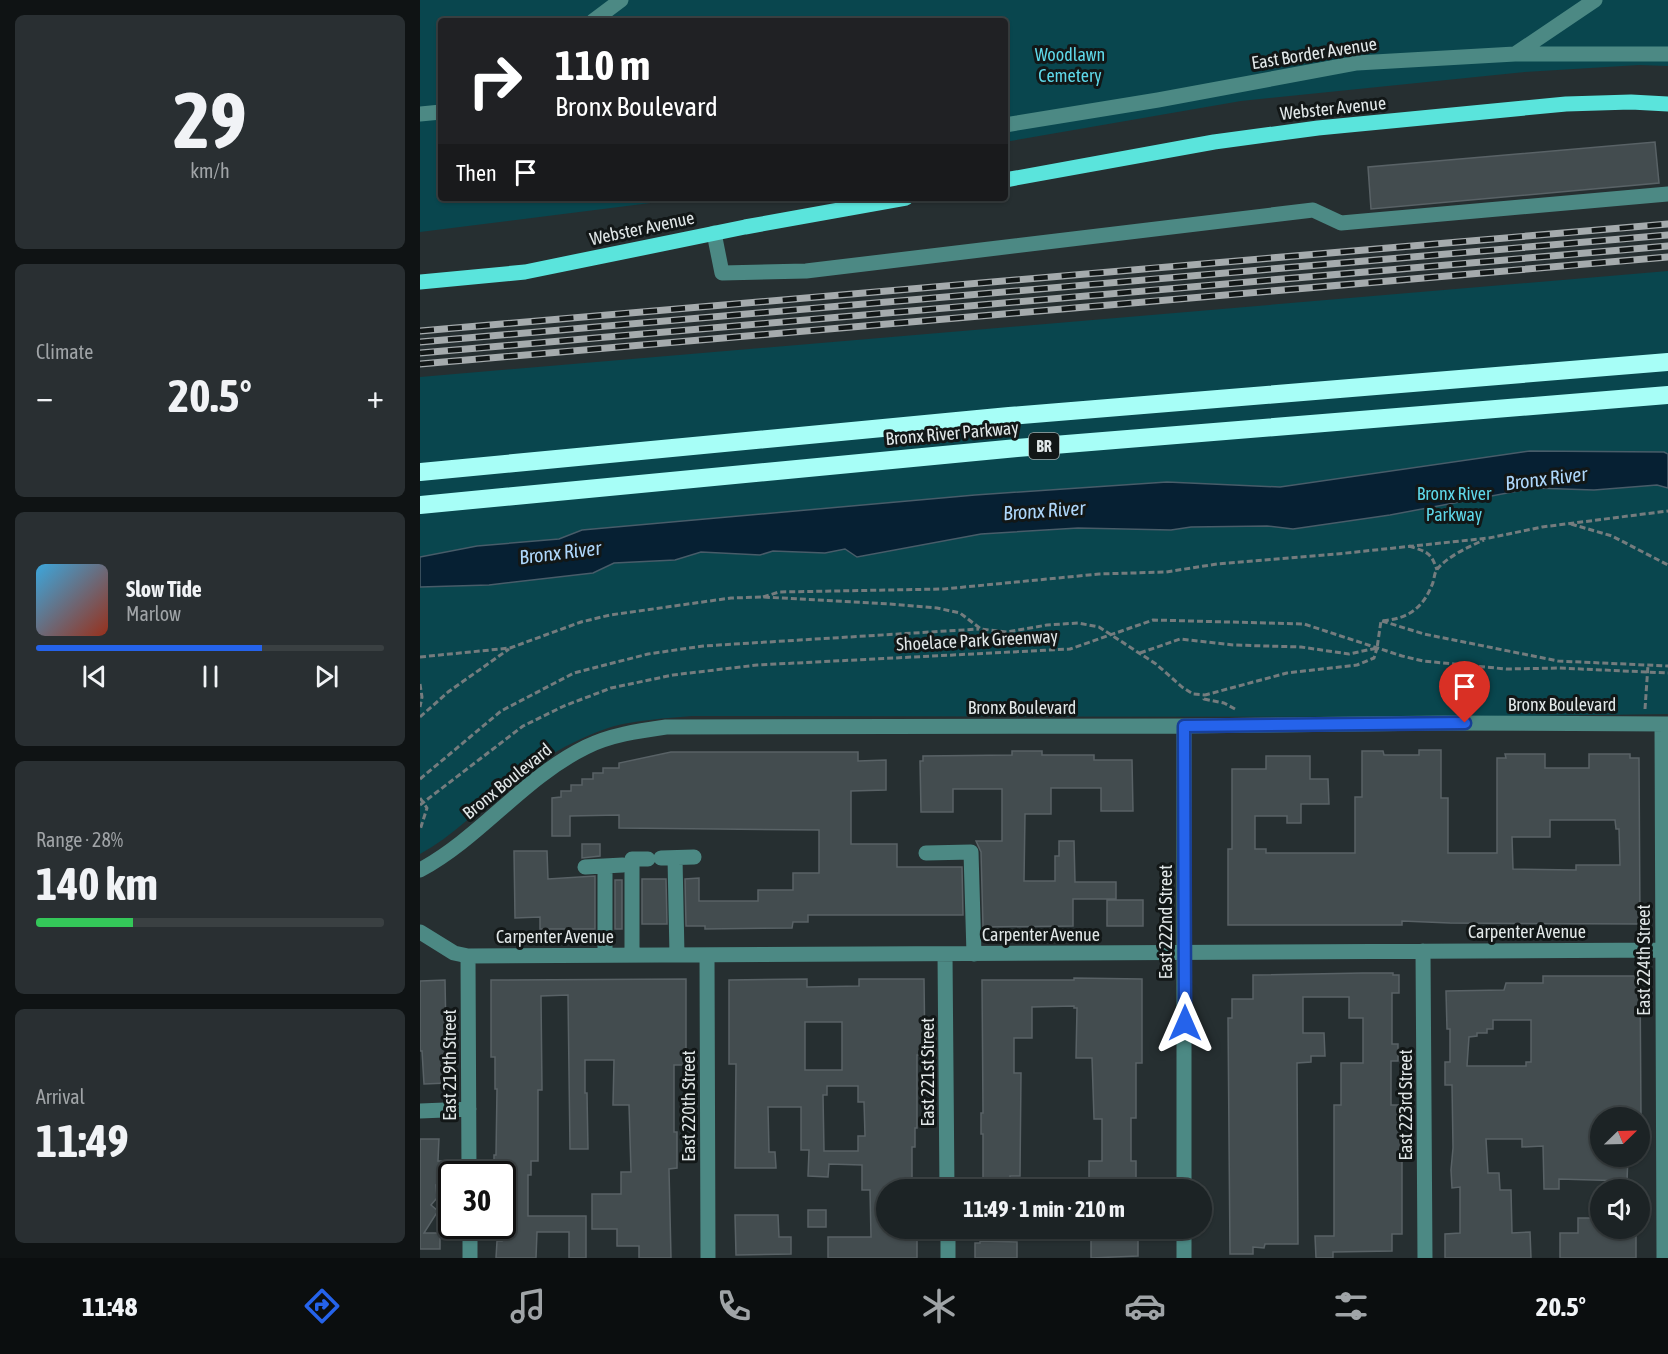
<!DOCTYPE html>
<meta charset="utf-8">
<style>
body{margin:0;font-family:"Asap Condensed",sans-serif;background:#292f32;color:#f1f3f6;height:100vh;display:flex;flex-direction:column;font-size:22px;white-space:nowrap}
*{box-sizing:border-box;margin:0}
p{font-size:20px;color:#a0a4a7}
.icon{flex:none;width:33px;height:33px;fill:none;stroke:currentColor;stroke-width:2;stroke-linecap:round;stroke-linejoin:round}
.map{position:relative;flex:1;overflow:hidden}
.side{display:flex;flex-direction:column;gap:15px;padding:15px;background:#0f1314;width:420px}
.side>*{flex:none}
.top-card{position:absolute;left:18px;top:18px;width:570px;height:183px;border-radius:6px;box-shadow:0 2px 4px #0004,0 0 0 2px #3a4042;background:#202124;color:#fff;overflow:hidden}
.needle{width:39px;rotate:67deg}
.tools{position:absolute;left:1170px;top:1107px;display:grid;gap:12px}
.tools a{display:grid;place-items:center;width:60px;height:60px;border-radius:50%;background:#1c2325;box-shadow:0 2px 4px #0004,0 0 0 2px #3a4042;font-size:30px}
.speed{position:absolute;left:18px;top:1161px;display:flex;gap:12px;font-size:30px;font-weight:700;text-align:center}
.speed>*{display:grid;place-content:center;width:78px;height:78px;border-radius:50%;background:#1c2325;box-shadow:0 2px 4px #0004,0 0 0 2px #3a4042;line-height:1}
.speed .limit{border:3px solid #111;border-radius:9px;background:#fff;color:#111}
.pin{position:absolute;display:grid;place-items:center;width:51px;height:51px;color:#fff;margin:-62px -26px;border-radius:50% 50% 50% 0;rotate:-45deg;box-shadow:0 0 6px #0007}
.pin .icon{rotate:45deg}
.me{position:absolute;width:66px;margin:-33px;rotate:0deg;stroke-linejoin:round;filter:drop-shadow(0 0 4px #0008)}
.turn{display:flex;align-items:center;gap:21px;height:126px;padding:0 18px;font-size:27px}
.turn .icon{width:78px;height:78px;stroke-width:2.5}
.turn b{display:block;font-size:42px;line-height:51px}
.then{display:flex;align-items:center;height:57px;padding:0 18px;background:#0003;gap:12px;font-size:22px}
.big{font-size:45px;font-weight:700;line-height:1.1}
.side .widget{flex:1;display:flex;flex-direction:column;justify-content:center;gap:9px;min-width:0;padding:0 21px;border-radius:9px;background:#292f32}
.side .dial{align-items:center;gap:0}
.dial b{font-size:78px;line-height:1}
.song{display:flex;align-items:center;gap:18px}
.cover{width:72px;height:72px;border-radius:9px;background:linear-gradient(135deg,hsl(200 70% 55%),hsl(10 70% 35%))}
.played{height:6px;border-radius:3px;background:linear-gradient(90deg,#2563eb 65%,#3a4042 65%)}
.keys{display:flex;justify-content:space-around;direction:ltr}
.heat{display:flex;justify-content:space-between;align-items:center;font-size:33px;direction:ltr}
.charge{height:9px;border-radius:4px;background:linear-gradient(90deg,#34c759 28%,#3a4042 0)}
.trip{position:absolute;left:456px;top:1179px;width:336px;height:60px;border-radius:30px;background:#1c2325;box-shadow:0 2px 4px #0004,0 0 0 2px #3a4042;font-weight:700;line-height:60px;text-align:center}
.tabs{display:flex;height:96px;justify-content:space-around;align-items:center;background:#0b0e0f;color:#a0a4a7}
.tabs .icon{width:42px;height:42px}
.tabs .on{color:#2563eb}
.tabs b{font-size:27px;color:#f1f3f6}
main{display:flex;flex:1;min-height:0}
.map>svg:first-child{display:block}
.green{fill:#09464e}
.water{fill:#062033;stroke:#485c69;stroke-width:1.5}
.building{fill:#434c4f;stroke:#596266;stroke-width:1.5;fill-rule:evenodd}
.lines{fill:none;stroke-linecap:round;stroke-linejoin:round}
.path{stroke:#747c7e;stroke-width:3;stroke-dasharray:6 3;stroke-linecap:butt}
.minor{stroke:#4c8984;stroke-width:15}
.major{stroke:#5ae4dc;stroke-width:15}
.highway{stroke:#a7fef7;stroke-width:18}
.rail-casing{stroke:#a5abad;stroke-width:7}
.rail{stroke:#121717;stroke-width:4.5;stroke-dasharray:14;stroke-linecap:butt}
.route-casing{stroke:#184099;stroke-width:15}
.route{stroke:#2563eb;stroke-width:10}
.labels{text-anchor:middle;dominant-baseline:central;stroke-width:6;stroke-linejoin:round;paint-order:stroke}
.shield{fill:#121717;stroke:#a3a9a9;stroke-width:1.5}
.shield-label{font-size:16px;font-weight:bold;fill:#e1e7e8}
.street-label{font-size:18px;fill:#e1e7e8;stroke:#121717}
.park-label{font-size:18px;fill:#5ed8e9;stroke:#121717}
.water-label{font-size:20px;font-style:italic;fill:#aed7fb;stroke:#121717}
</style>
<main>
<section class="side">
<div class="widget dial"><b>29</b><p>km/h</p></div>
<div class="widget"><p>Climate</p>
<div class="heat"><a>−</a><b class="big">20.5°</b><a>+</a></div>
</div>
<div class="widget">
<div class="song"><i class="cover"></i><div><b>Slow Tide</b><p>Marlow</p></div></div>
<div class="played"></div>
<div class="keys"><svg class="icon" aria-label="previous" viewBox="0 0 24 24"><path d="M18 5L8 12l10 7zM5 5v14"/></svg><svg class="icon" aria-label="pause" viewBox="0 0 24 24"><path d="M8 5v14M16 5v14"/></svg><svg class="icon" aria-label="next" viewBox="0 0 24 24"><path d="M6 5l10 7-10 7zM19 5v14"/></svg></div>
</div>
<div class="widget"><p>Range · 28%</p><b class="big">140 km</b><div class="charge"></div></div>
<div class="widget"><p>Arrival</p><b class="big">11:49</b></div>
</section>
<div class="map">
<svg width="1248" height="1258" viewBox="0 0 1248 1258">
<rect width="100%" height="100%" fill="#262f31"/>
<path class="green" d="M0,0h1248v66l-29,-1 -114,7 -284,29 -236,41v-121h-564v177h249l-270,34z
M1248,271v443l-206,3 -770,-1c-31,3 -66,4 -95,16 -38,15 -74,39 -105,65 -10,8 -18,17 -27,25 -14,12 -29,23 -45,32v-477z"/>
<path class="water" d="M1110,451l134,1 4,2v34l-11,-3 -63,5 -60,-2 -144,27 -97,14 -26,-3 -76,1 -20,3 -93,-2 -97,6 -124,23 -12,-8 -20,4 -52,-2 -13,4 -59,-3 -26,8 -61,3 -21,10 -104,12 -69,2v-30l57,-11 82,-7 23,-9 393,-35 192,-13 113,5z"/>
<path class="building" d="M1235,142l4,41 -288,26 -3,-42z
M999,750h22v48h7v55h49v-95h9l-1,-4h40v14h44v-14h41v4h9l1,166 -190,-1 -48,-2v4h-174v-76h4v-80h34v-13h44v23h18l1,25h-28v19h-14v-7h-32v33h11v4h89v-56h7v-46h21l1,4h35zM1130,820h65l1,9h3l1,36h-44v5l-63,-1 -1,-32h38z
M592,751h30v4h52v5h38l1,51h-32v-23h-50v26h-26l-1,67h31v-25h4v-15h15l1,41h41v17h-43v27l-90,1 -2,-75 -5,-11h26v-52h-49v23h-32l-1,-51h3v-5l89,-1z
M251,752h187v9l28,-1v30l-35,1v53h46v23h65l1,48h-155v7h-15l-1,6 -87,1v-3h-19l-1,-47 14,-1v23h59v-11h35v-17h26v-43l-200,-2v-13l-49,1v20h-18v-38l9,-1v-6h10v-6h11v-6h11v-6h10v-5h16v-5z
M162,844h18v12l-18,2z
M94,851h33l1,28 47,-3v53h-55v-12l-25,1z
M222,879h24l1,45h-25z
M195,880h7v49h-7z
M687,900h36v26h-36z
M943,973h30v2h6v18h-7v51h6v17h-7v44h11v129h-10v17l-59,1v6h-17l-1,-22h19v-131h7v-42h22v-45h-14v-21h-46v36h21l1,23h-14v6l-14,1 1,181h-33l-1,4 -11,-1v7h-23l-2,-236h4v-19h21v-24z
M1123,976h97l1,142h-41v38h28l-1,25 -68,-2v10h-15l-1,-43 -21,1v-8h-36l2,34h11l1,17h11l1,43 18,-1 1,26h-86v-24l15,-1v-46l-8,1 -1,-18 2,-22 -1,-63h-7v-23h5v-33h-3l-1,-38 58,-1 2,-7h37zM1073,1020h38v42h-5v4h-59l2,-29 8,-1v-3h10v-4h6z
M654,978l68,1v84h-6v55h-5v43h5v18h-47v-18h13v-42h-8l-2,-61h-16l1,-50h-3v-2l-42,1v31h-18v35h7l-1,103h-10v4h-27v-46h-2v-21h2l-1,-133h92z
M266,979v86h-12v67h3v36l-8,1 2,89h-32v-12h-22v-17h-25v-35h29v-22h10l-2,-67h-16l1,-45h-29v33h2l1,56h-18l-2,-154 -27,1 1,94h-4v71h-7v14h-3v41h58v42h-17v-26h-32l-1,26h-40l1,-17h5v-67h-8v-19h2l1,-66h-2v-32h-4v-77z
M387,979v8l52,-1v-7h65l1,76h-8v73h-2v19h-3v42l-26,1v38h25v9l6,1v20h-89v-21h43l-1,-47h-8v-25l-33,-1 -1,13 -20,-1 1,-26h-8v-43h-33l1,45h6l1,16h-41l1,-104h-7v-84zM385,1022h37v48h-37zM407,1086h31v16h6l1,34h-7v15h-34l-1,-56h4z
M25,980l2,103 -23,1 -2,-33h-2v-70z
M0,1139h19l-1,22h4l1,24h-7l1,13 -6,7 7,6 -14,22h16v16h-20z
M388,1210h18v17h-18z
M315,1215h43l1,22h12v17l-55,1z
M1158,1218h22v10h31v4h5v26h-76v-25h18z
M671,1235h47v21l-47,2z
M560,1241l37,1v16h-42v-15h5z"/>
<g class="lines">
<path class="path" d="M1151,524l41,12 56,29
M989,546c18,6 22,6 28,24
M343,597l16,-5 165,-3 155,-15 67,-2 51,-8 120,-10 152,-16 53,-11 126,-16
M962,621l42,13 134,27 110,5
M720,653l40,-14 53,6 68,2 48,7 28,-6 4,-27c25,-2 41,-11 51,-36 2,-4 2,-10 4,-14 8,-13 34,-25 48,-31
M0,657l90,-9 71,-26 29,-7 121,-17 32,-1 127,7 47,4 23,5 21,16 26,3 40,-7 31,-2 21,4 57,37 26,23 11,7 12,1
M0,684l2,13 -2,10
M815,709l-11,-6 -20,-4 1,-4 82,-22 70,-8 17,-7 3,-10
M1225,709l3,-44
M0,717l28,-25 61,-43
M0,779l81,-68 73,-38 74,-19 55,-8 276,-17
M0,798l7,10 -7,22
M0,805l103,-79 41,-20 47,-18 62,-13 84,-10 313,-16 83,-29 151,4 98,32 21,5 83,8 53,-1 109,5"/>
<path class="minor" d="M173,21l28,-21
M1095,54l80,-54
M0,114l21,-2
M585,125l153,-25 199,-37 158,-9h153
M294,233l8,40 84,-2 507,-61 28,13 327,-29
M1242,724l2,534
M764,726v464
M506,853l45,-1 3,102
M241,858l33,-1
M255,858l2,97
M185,866v89
M165,867l38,-2
M0,870c61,-33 103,-92 166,-123 24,-12 52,-16 80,-20l518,-1 259,-3 225,1
M0,932l34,21 14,3 1200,-6
M1003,951l2,307
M525,954l2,236
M212,955v-96h16
M287,955l1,303
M48,956l1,218
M0,1111l49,-2
M50,1226v32
M528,1228v30
M764,1258v-30"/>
<path class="major" d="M585,180l209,-38 104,-14 248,-24 65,-2 37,2
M0,282l105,-10 220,-45 161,-29"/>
<path class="highway" d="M0,472l589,-56 659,-54
M0,505l597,-57 651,-53"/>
<g class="rail-casing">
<path id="rail" d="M0,331l1248,-107
M0,342l1248,-107
M0,353l1248,-107
M0,364l1248,-107"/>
</g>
<use href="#rail" class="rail"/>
</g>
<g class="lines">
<g class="route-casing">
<path id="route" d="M765,1023l-1,-297 281,-3"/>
</g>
<use href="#route" class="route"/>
</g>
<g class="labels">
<rect class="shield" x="609" y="433" width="30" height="26" rx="4.5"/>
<g class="shield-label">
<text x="624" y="446">BR</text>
</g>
<g class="street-label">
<text transform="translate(894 53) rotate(-9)">East Border Avenue</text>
<text transform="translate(913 108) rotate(-6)">Webster Avenue</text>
<text transform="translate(222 228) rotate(-12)">Webster Avenue</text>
<text transform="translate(532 433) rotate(-5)">Bronx River Parkway</text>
<text transform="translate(557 640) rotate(-3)">Shoelace Park Greenway</text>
<text x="1142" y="704">Bronx Boulevard</text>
<text x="602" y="707">Bronx Boulevard</text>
<text transform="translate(87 781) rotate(-39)">Bronx Boulevard</text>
<text transform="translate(745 922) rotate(-90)">East 222nd Street</text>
<text x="1107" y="931">Carpenter Avenue</text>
<text x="621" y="934">Carpenter Avenue</text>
<text x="135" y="936">Carpenter Avenue</text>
<text transform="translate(1223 960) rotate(-90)">East 224th Street</text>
<text transform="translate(29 1065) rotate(-90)">East 219th Street</text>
<text transform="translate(507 1072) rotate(-90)">East 221st Street</text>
<text transform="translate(985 1105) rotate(-90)">East 223rd Street</text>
<text transform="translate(268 1106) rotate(-90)">East 220th Street</text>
</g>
<g class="park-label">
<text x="650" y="54">Woodlawn<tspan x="650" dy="21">Cemetery</tspan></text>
<text x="1034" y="493">Bronx River<tspan x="1034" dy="21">Parkway</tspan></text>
</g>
<g class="water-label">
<text transform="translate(1126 478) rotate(-7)">Bronx River</text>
<text transform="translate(624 510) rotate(-4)">Bronx River</text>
<text transform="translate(140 552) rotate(-7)">Bronx River</text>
</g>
</g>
</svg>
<div class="tools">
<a><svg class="needle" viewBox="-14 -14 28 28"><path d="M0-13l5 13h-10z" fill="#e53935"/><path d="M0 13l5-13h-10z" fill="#a0a4a7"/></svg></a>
<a><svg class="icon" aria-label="sound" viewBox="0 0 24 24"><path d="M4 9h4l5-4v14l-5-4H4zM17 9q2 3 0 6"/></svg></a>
</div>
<div class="speed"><div class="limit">30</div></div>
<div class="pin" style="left:1045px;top:723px;background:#d93025"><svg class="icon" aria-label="arrive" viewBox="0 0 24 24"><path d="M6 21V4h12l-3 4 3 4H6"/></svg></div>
<svg class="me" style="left:765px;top:1023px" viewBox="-20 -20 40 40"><path d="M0-17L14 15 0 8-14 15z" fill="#2563eb" stroke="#fff" stroke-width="4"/></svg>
<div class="trip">11:49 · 1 min · 210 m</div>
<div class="top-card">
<div class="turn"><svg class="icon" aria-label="right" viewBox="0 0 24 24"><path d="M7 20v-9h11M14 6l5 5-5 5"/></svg><div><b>110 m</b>Bronx Boulevard</div></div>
<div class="then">Then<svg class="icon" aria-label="arrive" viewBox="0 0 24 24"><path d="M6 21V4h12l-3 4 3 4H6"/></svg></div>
</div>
</div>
</main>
<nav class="tabs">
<b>11:48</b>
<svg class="icon on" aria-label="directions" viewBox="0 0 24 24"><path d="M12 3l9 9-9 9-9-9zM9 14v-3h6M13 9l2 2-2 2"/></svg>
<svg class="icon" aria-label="music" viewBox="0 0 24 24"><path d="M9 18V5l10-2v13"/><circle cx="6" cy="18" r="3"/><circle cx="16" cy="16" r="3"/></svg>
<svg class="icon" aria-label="phone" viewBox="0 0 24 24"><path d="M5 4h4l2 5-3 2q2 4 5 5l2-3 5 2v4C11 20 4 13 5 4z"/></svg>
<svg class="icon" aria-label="climate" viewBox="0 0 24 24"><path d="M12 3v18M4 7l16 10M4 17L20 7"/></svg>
<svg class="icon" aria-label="car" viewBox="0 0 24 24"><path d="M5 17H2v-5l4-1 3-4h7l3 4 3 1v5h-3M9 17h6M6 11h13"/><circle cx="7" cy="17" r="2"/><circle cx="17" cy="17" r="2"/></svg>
<svg class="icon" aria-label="filters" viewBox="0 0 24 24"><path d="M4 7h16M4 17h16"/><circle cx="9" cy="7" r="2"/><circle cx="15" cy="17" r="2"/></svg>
<b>20.5°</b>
</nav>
